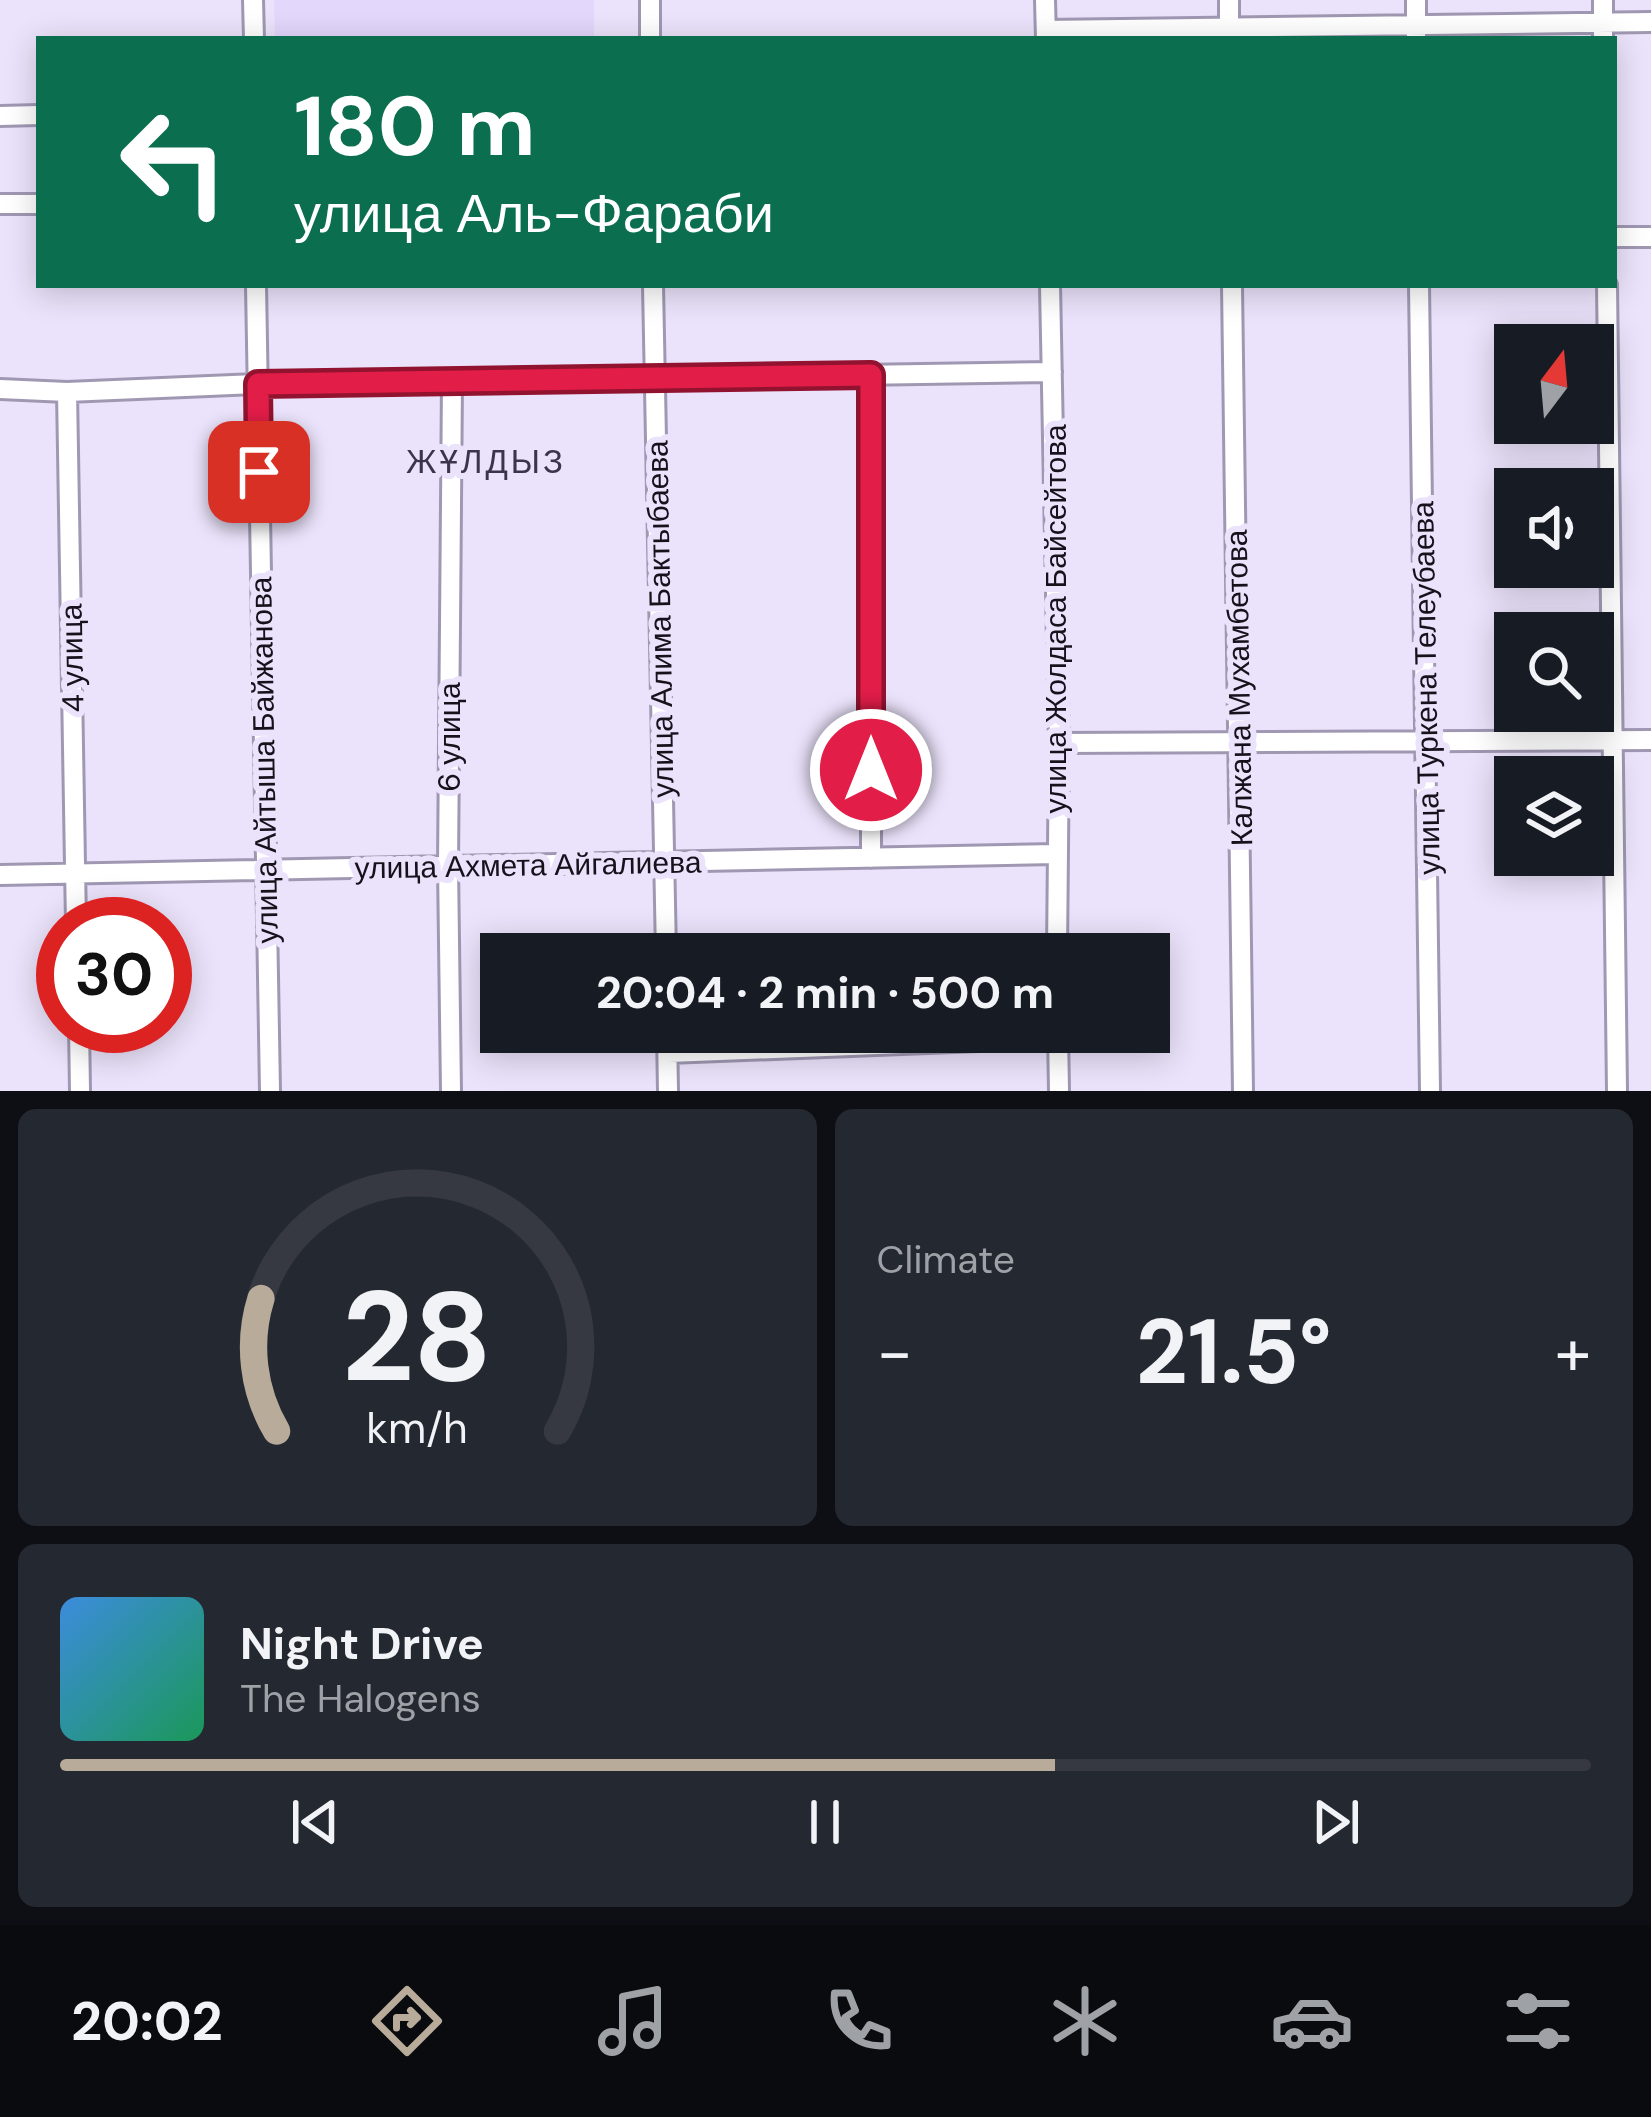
<!DOCTYPE html>
<meta charset="utf-8">
<style>
body{margin:0;font-family:"DM Sans",sans-serif;background:#242831;color:#f1f3f6;height:100vh;display:flex;flex-direction:column;font-size:45px;white-space:nowrap}
*{box-sizing:border-box;margin:0}
p{font-size:39px;color:#9ea1a6}
.icon{flex:none;width:66px;height:66px;fill:none;stroke:currentColor;stroke-width:2;stroke-linecap:round;stroke-linejoin:round}
.map{position:relative;height:1091px;overflow:hidden}
.panel{display:flex;flex-direction:column;gap:18px;padding:18px;background:#0d0f14;flex:1}
.panel>*{flex:none}
.guide{position:absolute;left:36px;top:36px;width:1581px;height:252px;border-radius:0px;box-shadow:0 6px 30px #0003;background:#0b6e4f;color:#fff;overflow:hidden}
.needle{width:78px;rotate:16deg}
.fabs{position:absolute;left:1494px;top:324px;display:grid;gap:24px}
.fabs a{display:grid;place-items:center;width:120px;height:120px;border-radius:0px;background:#171b24;box-shadow:0 6px 30px #0003;font-size:60px}
.speed{position:absolute;left:36px;top:897px;display:flex;gap:24px;font-size:60px;font-weight:700;text-align:center}
.speed>*{display:grid;place-content:center;width:156px;height:156px;border-radius:50%;background:#171b24;box-shadow:0 6px 30px #0003;line-height:1}
.speed .limit{border:18px solid #d22;background:#fff;color:#111}
.pin{position:absolute;display:grid;place-items:center;width:102px;height:102px;color:#fff;margin:-51px;border-radius:24px;box-shadow:0 6px 18px #0006}
.me{position:absolute;width:132px;margin:-66px;rotate:0deg;stroke-linejoin:round;filter:drop-shadow(0 0 9px #0008)}
.turn{display:flex;align-items:center;gap:42px;height:252px;padding:0 60px;font-size:54px}
.turn .icon{width:156px;height:156px;stroke-width:2.5}
.turn b{display:block;font-size:84px;line-height:102px}
.big{font-size:90px;font-weight:700;line-height:1.1}
.panel .tile{flex:1;display:flex;flex-direction:column;justify-content:center;gap:18px;min-width:0;padding:0 42px;border-radius:18px;background:#242831}
.panel .dial{align-items:center;gap:0}
.dial svg{height:312px;overflow:visible;fill:none;stroke:#363941;stroke-width:7;stroke-linecap:round;text-anchor:middle}
.dial text{fill:#f1f3f6;stroke:none}
.song{display:flex;align-items:center;gap:36px}
.cover{width:144px;height:144px;border-radius:18px;background:linear-gradient(135deg,hsl(210 70% 55%),hsl(150 70% 35%))}
.played{height:12px;border-radius:6px;background:linear-gradient(90deg,#b8ab9a 65%,#363941 65%)}
.keys{display:flex;justify-content:space-around;direction:ltr}
.heat{display:flex;justify-content:space-between;align-items:center;font-size:66px;direction:ltr}
.panel .tiles{flex:1;display:grid;gap:18px;grid-template-columns:1fr 1fr}
.tile:last-child{grid-column:span 2}
.trip{position:absolute;left:480px;top:933px;width:690px;height:120px;border-radius:0px;background:#171b24;box-shadow:0 6px 30px #0003;font-weight:700;line-height:120px;text-align:center}
.dock{display:flex;height:192px;justify-content:space-around;align-items:center;background:#090b0e;color:#9ea1a6}
.dock .icon{width:84px;height:84px}
.dock .selected{color:#b8ab9a}
.dock b{font-size:54px;color:#f1f3f6}
.map>svg:first-child{display:block}
.built{fill:#e3d7fc}
.lines{fill:none;stroke-linecap:round;stroke-linejoin:round}
.minor-casing{stroke:#a098b3;stroke-width:24}
.minor{stroke:#fff;stroke-width:18}
.route-casing{stroke:#92132f;stroke-width:30}
.route{stroke:#e11d48;stroke-width:21}
.labels{text-anchor:middle;dominant-baseline:central;stroke-width:12;stroke-linejoin:round;paint-order:stroke}
.street-label{font-size:30px;fill:#15121c;stroke:#ebe3fb}
.neighbourhood-label{font-size:33px;letter-spacing:3px;fill:#3c344c;stroke:#ebe3fb}
</style>
<div class="map">
<svg width="1651" height="1091" viewBox="0 0 1651 1091">
<rect width="100%" height="100%" fill="#ebe3fb"/>
<path class="built" d="M274,0h320v39h-319z"/>
<g class="lines">
<g class="minor-casing">
<path id="minor" d="M253,0l1,39
M1045,0l1,39
M1229,0v37
M1416,0v39
M1603,0v39
M1046,30l605,-8
M650,39v-39
M0,116l39,-1
M0,204h39
M1614,237h37
M256,285l14,806
M653,285l13,669
M1050,285l9,458 -2,211
M1232,285l11,806
M1419,285l11,806
M1607,285l10,806
M871,375v483
M0,389l67,3 191,-8 794,-12
M67,392l9,532
M1059,743l592,-3
M0,875l1056,-21
M79,1026l1,65
M667,1032l1,59
M1058,1032l1,59
M668,1053l391,-15
M451,1091l-3,-225 4,-484"/>
</g>
<use href="#minor" class="minor"/>
</g>
<g class="lines">
<g class="route-casing">
<path id="route" d="M259,472l-1,-88 613,-9v395"/>
</g>
<use href="#route" class="route"/>
</g>
<g class="labels">
<g class="street-label">
<text transform="translate(660 619) rotate(-91)">улица Алима Бактыбаева</text>
<text transform="translate(1055 619) rotate(-90)">улица Жолдаса Байсейтова</text>
<text transform="translate(72 658) rotate(-91)">4 улица</text>
<text transform="translate(1239 688) rotate(-91)">Калжана Мухамбетова</text>
<text transform="translate(1426 688) rotate(-91)">улица Туркена Телеубаева</text>
<text transform="translate(449 737) rotate(-90)">6 улица</text>
<text transform="translate(264 760) rotate(-91)">улица Айтыша Байжанова</text>
<text transform="translate(528 865) rotate(-1)">улица Ахмета Айгалиева</text>
</g>
<g class="neighbourhood-label">
<text x="486" y="461">ЖҰЛДЫЗ</text>
</g>
</g>
</svg>
<div class="fabs">
<a><svg class="needle" viewBox="-14 -14 28 28"><path d="M0-13l5 13h-10z" fill="#e53935"/><path d="M0 13l5-13h-10z" fill="#9ea1a6"/></svg></a>
<a><svg class="icon" aria-label="sound" viewBox="0 0 24 24"><path d="M4 9h4l5-4v14l-5-4H4zM17 9q2 3 0 6"/></svg></a>
<a><svg class="icon" aria-label="search" viewBox="0 0 24 24"><circle cx="10" cy="10" r="6"/><path d="M15 15l6 6"/></svg></a>
<a><svg class="icon" aria-label="layers" viewBox="0 0 24 24"><path d="M12 4l9 5-9 5-9-5zM3 14l9 5 9-5"/></svg></a>
</div>
<div class="speed"><div class="limit">30</div></div>
<div class="pin" style="left:259px;top:472px;background:#d93025"><svg class="icon" aria-label="arrive" viewBox="0 0 24 24"><path d="M6 21V4h12l-3 4 3 4H6"/></svg></div>
<svg class="me" style="left:871px;top:770px" viewBox="-20 -20 40 40"><circle r="17" fill="#e11d48" stroke="#fff" stroke-width="3"/><path d="M0-11L8 9 0 5-8 9z" fill="#fff"/></svg>
<div class="trip">20:04 · 2 min · 500 m</div>
<div class="guide">
<div class="turn"><svg class="icon" aria-label="left" viewBox="0 0 24 24"><path d="M17 20v-9H6M10 6l-5 5 5 5"/></svg><div><b>180 m</b>улица Аль-Фараби</div></div>
</div>
</div>
<section class="panel">
<div class="tiles">
<div class="tile dial"><svg viewBox="0 0 100 80">
<path d="M14 69A42 42 0 1 1 86 69"/>
<path d="M14 69A42 42 0 0 1 10 35" stroke="#b8ab9a"/>
<text x="50" y="56" font-size="32" font-weight="700">28</text>
<text x="50" y="72" font-size="11">km/h</text>
</svg></div>
<div class="tile"><p>Climate</p>
<div class="heat"><a>−</a><b class="big">21.5°</b><a>+</a></div>
</div>
<div class="tile">
<div class="song"><i class="cover"></i><div><b>Night Drive</b><p>The Halogens</p></div></div>
<div class="played"></div>
<div class="keys"><svg class="icon" aria-label="previous" viewBox="0 0 24 24"><path d="M18 5L8 12l10 7zM5 5v14"/></svg><svg class="icon" aria-label="pause" viewBox="0 0 24 24"><path d="M8 5v14M16 5v14"/></svg><svg class="icon" aria-label="next" viewBox="0 0 24 24"><path d="M6 5l10 7-10 7zM19 5v14"/></svg></div>
</div>
</div>
</section>
<nav class="dock">
<b>20:02</b>
<svg class="icon selected" aria-label="directions" viewBox="0 0 24 24"><path d="M12 3l9 9-9 9-9-9zM9 14v-3h6M13 9l2 2-2 2"/></svg>
<svg class="icon" aria-label="music" viewBox="0 0 24 24"><path d="M9 18V5l10-2v13"/><circle cx="6" cy="18" r="3"/><circle cx="16" cy="16" r="3"/></svg>
<svg class="icon" aria-label="phone" viewBox="0 0 24 24"><path d="M5 4h4l2 5-3 2q2 4 5 5l2-3 5 2v4C11 20 4 13 5 4z"/></svg>
<svg class="icon" aria-label="climate" viewBox="0 0 24 24"><path d="M12 3v18M4 7l16 10M4 17L20 7"/></svg>
<svg class="icon" aria-label="car" viewBox="0 0 24 24"><path d="M5 17H2v-5l4-1 3-4h7l3 4 3 1v5h-3M9 17h6M6 11h13"/><circle cx="7" cy="17" r="2"/><circle cx="17" cy="17" r="2"/></svg>
<svg class="icon" aria-label="filters" viewBox="0 0 24 24"><path d="M4 7h16M4 17h16"/><circle cx="9" cy="7" r="2"/><circle cx="15" cy="17" r="2"/></svg>
</nav>
